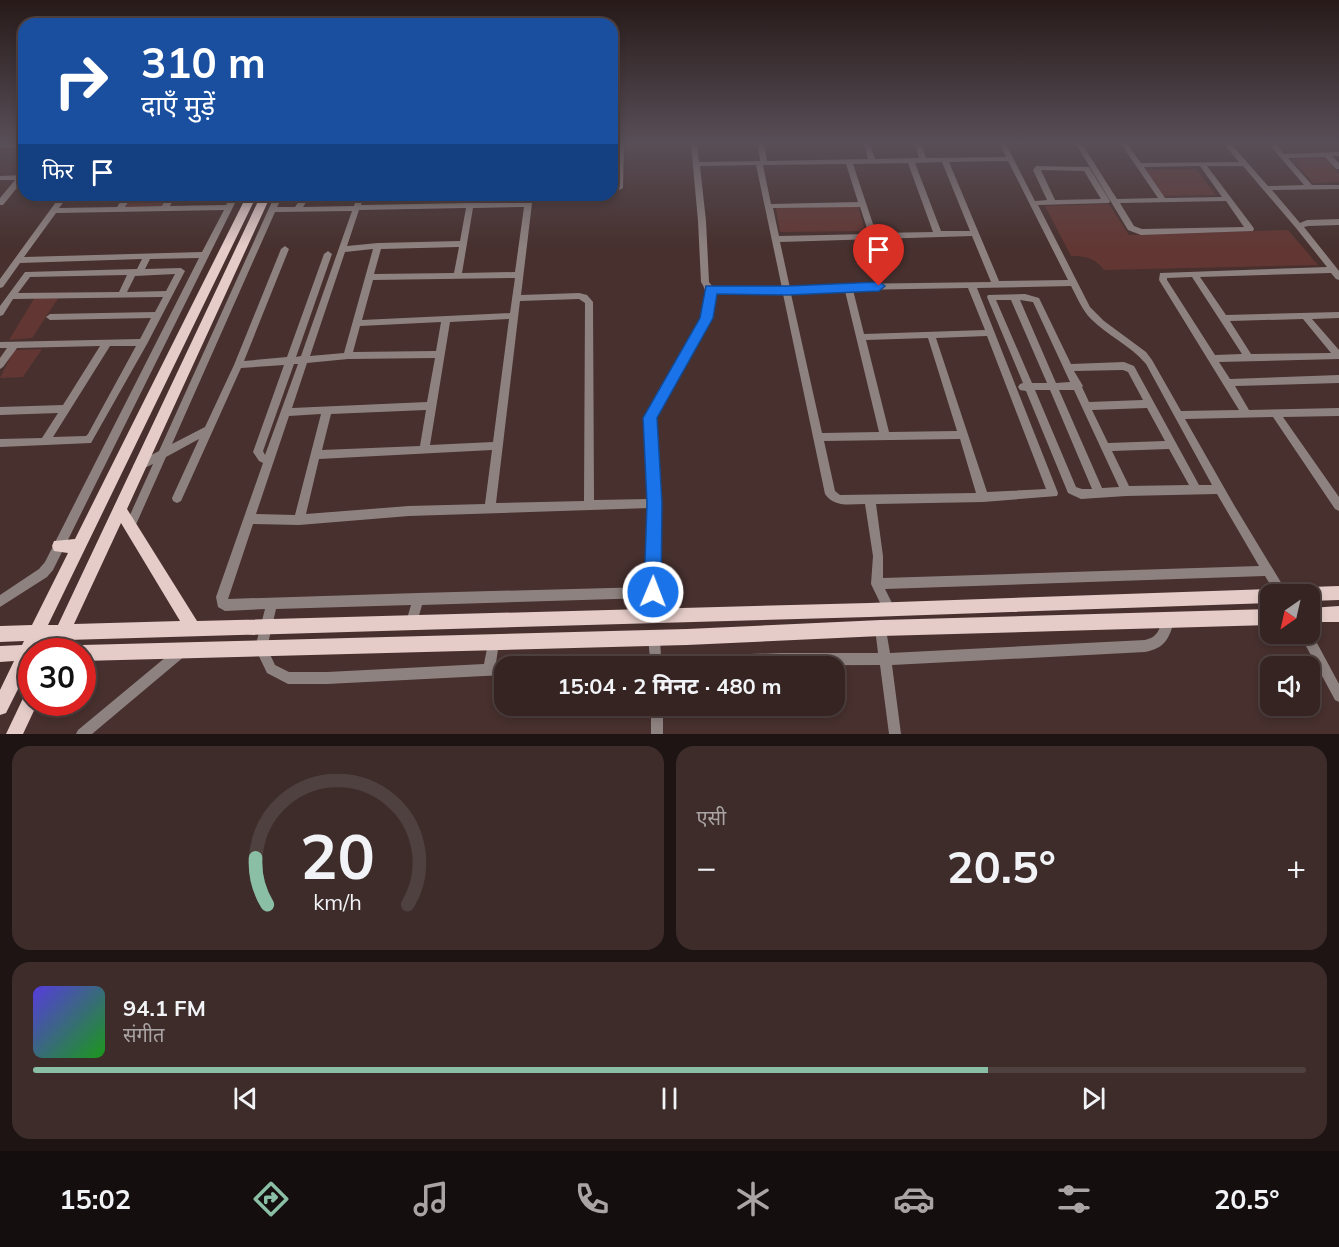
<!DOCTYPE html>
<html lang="hi">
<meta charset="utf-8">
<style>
body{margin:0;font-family:Mulish,"Noto Sans Devanagari",sans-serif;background:#3d2c2a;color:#f1f3f6;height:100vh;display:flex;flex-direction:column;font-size:22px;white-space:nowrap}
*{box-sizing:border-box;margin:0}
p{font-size:20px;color:#aaa4a5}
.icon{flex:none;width:33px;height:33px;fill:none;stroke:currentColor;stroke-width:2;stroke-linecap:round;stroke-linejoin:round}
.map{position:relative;height:734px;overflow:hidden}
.panel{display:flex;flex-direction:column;gap:12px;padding:12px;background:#1d1413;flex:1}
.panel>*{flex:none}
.hud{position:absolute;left:18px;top:18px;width:600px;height:183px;border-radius:18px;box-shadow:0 3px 9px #0003,0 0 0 2px #4f4140;background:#1a4fa0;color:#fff;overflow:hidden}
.needle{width:39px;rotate:214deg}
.controls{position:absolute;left:1260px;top:584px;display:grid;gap:12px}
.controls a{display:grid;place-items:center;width:60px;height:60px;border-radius:12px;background:#352422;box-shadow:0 3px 9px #0003,0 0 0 2px #4f4140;font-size:30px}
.speed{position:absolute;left:18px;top:638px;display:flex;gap:12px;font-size:30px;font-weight:700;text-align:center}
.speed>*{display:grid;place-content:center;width:78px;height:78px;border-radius:50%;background:#352422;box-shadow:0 3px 9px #0003,0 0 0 2px #4f4140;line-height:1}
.speed .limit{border:9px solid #d22;background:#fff;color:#111}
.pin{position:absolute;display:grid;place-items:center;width:51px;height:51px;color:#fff;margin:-62px -26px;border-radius:50% 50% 50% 0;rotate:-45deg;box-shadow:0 0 6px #0007}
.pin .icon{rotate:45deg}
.me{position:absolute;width:66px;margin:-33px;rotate:1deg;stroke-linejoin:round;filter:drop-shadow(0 0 4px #0008)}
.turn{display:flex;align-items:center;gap:21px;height:126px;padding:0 24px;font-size:27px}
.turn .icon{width:78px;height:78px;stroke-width:2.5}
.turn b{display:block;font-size:42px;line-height:51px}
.then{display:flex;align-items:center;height:57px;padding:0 24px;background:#0003;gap:12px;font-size:22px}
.big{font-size:45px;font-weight:700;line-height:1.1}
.panel .tile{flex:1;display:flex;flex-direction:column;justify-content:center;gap:9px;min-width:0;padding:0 21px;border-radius:18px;background:#3d2c2a}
.panel .dial{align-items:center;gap:0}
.dial svg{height:156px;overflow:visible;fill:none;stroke:#4f4140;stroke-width:7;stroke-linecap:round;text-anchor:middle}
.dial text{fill:#f1f3f6;stroke:none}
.song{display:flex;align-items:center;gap:18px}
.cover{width:72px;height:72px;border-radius:9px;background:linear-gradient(135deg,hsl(250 70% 55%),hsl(120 70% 35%))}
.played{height:6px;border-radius:3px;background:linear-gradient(90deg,#8abfa5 75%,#4f4140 75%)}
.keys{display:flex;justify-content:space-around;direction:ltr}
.heat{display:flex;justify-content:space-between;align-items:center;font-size:33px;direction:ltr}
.panel .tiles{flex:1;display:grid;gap:12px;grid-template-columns:1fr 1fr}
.tile:last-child{grid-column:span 2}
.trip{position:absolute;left:494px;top:656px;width:351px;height:60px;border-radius:18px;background:#352422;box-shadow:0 3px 9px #0003,0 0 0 2px #4f4140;font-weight:700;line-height:60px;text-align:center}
.menu{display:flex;height:96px;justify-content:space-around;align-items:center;background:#150e0e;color:#aaa4a5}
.menu .icon{width:42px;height:42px}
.menu .on{color:#8abfa5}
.menu b{font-size:27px;color:#f1f3f6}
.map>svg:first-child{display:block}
.green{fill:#623733}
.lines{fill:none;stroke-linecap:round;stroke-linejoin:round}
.minor{fill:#8e8280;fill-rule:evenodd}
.major{fill:#e5ccc9;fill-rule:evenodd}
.route{fill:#1a73e8;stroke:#114b97;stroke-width:1.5}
</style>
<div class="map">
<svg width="1339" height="734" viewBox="0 0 1339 734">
<rect width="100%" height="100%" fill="#47302e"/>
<path class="green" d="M1325,158l14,16v8l-26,1 -21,-24z
M1196,169l20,26 -53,1 -18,-26z
M133,195h37l-7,11 -37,1z
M1109,204l20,31 159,-5 30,35 -214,5c-9,-12 -18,-14 -33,-14l-26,-50z
M858,206l7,25 -85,1 -4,-24z
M35,297h24l-27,41 -23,2z
M42,349l-19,28 -23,1 14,-28z"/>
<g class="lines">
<path class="minor" d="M0,144h24v3h-24z
M618,144h6l-1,44 -11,5v-5l3,-1z
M691,144h6l2,18 61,-1 -2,-17h6l3,17 101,-2 -4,-15h6l5,15 44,-1 -4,-14h6l5,14 80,-1 -6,-13h6l29,57 12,-1 -14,-30 3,-4 53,1 21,34 -1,2 -71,2 52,102 14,14 42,31 6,8 29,51 58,-1 -80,-130 1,-7 167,-6 -31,-39 -53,-62h-36l46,61 1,2 -1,2 -112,4 -13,-5 -52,-86h6l35,55 41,-1 -37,-54h6l14,19 98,-1 -15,-18h7l37,42 36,-1 -35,-41h7l8,10 55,-2v4h-7l7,7v6h-3l-11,-12 -37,1 24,27h27v4l-67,1 28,33 7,-3 32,-1v6l-31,1 -4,1 35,44v9l-3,-1 -5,-6 -131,4 26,38 113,-3v6l-27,1 27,31v9l-120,3 11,17 109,-4v8l-104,3 14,24 90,-2v8l-56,1 56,80v14l-4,-2 -62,-92 -88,2 49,86 54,89h-12l-11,-18 -380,13 10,20 -2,4 -4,2 -4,-2 -14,-29 2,-28 -8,-52c-15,0 -30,4 -40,-10l-42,-200 -69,-2v13l-4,13 -55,100 5,85 -1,113 -2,4 -4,2 -4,-2 -2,-4 1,-18 -226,7 -6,21 -4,2 -4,-2 -2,-4 5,-17 -135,4 -9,39 8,17 14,7h38l157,-8 5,-26 4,-2 4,2 2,4 -3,21h8l5,3h-5v9l-177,9h-39l-21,-11 -12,-25 10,-39 -40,2 -7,-4 -2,-10 47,-134 -4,-2 -6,-9 31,-87 -43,3 -60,133 -4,2 -4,-2 -1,-3 27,-59 -33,18 -32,72 -4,2 -4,-2 -1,-3 28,-62 -15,7 -4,-1 -1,-3 1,-3 25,-13 116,-256h8l-6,12h18l7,-10h3l52,-2 -1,2 -13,3 -36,1 -4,6 51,-1 3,-11h8l-4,10 163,-3 1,-7h8l-12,100 58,-2 8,2 6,7 1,198 56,-1 -5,-81 57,-100c4,-13 7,-24 -1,-36l-3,-61zM1008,161l60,119 -69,1 -50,-119zM942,162l28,69h-29l-26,-68zM908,163l25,69 -57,1 -23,-69zM846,164l12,38 -87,2 -8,-39zM756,165l26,123 -70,-2 -3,-4 -3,-61 -6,-55zM1200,166l22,31 -57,1 -21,-31zM1041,170l43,1 17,28 -46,1zM1226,201l18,26 -102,2 -8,-3 -14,-23zM524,207l-9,65 -53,1 11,-65zM860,207l9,27 -90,2 -6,-28zM466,208l-6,33 -82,2 -31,3 12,-36zM352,211l-51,145 -5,1 36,-103 -4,-3 -4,3 -37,103 -43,4 45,-112 -4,-3 -4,3 -47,116 -29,62 -33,17 103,-232zM972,236l19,46 -143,2 -58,4 -10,-46zM459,247l-5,26 -80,1 7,-25zM373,249l-29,104 -34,3 35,-104zM1192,277l50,77 -27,1 -48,-75v-2zM515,278l-5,35 -148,7 11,-40zM1071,286c6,11 11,24 20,33 17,17 39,26 55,45l66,121h-13l-65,-119 -10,-4 -53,2 -32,-66 -14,-4 -37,1 -1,2 36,86 -3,1 -2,3 2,3 6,1 42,102 13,6 45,-3 91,-2 42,72 -376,12v-22l-7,-52 107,-2 74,-6 1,-3 -81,-205zM968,288l17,42 -121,4 -11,-44zM845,291l34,141 -57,1 -31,-139zM579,299l6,4 -1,198 -88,2 24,-202zM996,300h15l36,83h-15zM1020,300l13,2 37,80 -14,1zM509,319l-16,123 -63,3 20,-123zM1303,319l28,34 -80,1 -21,-33zM441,322l-5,29 -83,1 7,-26zM987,336l59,153 -59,3 -51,-154zM928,338l29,93 -68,1 -23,-92zM435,358l-8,44 -135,6 15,-45 41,-4zM294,364h4l-33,91 -2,-4zM1123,370l5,2 15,28 -54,2 -7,-15 1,-1 -9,-15zM1035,390h15l42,99h-10l-6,-2zM1059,390h15l45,97 -17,1zM1147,408l18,33 -57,2 -16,-33zM426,410l-6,36 -98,4 9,-36zM321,414l-26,101 -39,-1 33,-98zM960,439l16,54 -136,2 -5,-4 -11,-50zM1169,449l20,36 -60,1 -17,-35zM492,450l-7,54 -76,2 -103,8 13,-55zM650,508l-2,79 -230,6 -190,6 25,-75 46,1 110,-9z
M24,175v4l-21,26h-3v-7l15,-18h-15v-4z
M61,195h8l-10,13 58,-1 8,-12h8l-8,12 37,-1 6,-11h8l-6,11 56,-1 5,-10h8l-186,375 -6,7 -47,30v-12l39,-26 6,-7 154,-304 -49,1 -5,10 36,-1 4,3 -38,73 -56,99 -91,4v-8l42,-1 16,-25 -58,2v-8l63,-2 37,-59 -83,2 -14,19 -3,2v-11l7,-10h-7v-6l140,-3 11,-21 -101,2 -4,-3 4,-3 105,-2 8,-15 -150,2 -10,16 -3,1v-10l25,-34 112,-3 5,-10 -122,4 -17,24 -3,1v-9zM224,210l-22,42 -178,5 32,-44zM175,274l-9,17 -39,1 8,-16zM127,275l-8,17 -101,1 12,-16zM110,346h26l-48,88 -2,2 -33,1z
M1168,615l4,2 2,4c-5,18 -9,27 -29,31l-253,13 9,69h-12l-9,-69 -300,1 2,-4 4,-2 64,-2 -2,-20 2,-4 4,-2 4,2 2,4 1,19 120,-4h97l-3,-25 2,-4 4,-2 4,2 5,29 255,-13c14,-3 14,-12 19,-23z
M1310,630l29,54v18l-4,-2 -36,-67h11z
M182,645l4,2 2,4 -2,4 -94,79h-16l2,-4 100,-83z
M651,705h12v29h-12z"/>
<path class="major" d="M247,195h10l-209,430h10l203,-430h10l-144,314 70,112 672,-18 401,-14 5,2 2,3h-7v9l-401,14 -802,23 -5,11h-16l5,-11 -10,1 -4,6 2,4h-7v10l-26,52 -6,2v-25l14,-29 -14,1v-16l22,-1 2,-4 -24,1v-16l32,-1 36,-72 -14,-2 -2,-5 2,-5 21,-2zM121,523l59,98 -106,3z
M1339,586v14l-29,1v-7h-7l2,-5 5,-2z
M1339,606v16h-29v-14z
M1270,609v16l-389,11 -194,9 -605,16v-10h-7l1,-4 6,-2 605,-16 194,-9z
M32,690v12h6l-15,32h-17l20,-42z"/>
</g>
<linearGradient id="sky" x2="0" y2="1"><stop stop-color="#271a19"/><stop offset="0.58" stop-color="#584e57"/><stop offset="1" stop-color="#584e57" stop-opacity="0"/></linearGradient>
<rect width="1339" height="247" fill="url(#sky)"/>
<path class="route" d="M879,282l6,4 -6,5 -91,4 -71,-1 -4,24 -56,100 5,85 -1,89 -2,6 -6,2 -6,-2 -3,-6 3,-89 -4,-85 57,-100 6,-32h82z"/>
</svg>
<div class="controls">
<a><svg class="needle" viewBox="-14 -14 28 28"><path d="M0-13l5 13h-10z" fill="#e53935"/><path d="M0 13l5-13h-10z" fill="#aaa4a5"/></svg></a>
<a><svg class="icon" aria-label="sound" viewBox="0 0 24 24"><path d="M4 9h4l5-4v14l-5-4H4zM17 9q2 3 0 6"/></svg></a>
</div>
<div class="speed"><div class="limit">30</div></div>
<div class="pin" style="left:879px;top:286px;background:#d93025"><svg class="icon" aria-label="arrive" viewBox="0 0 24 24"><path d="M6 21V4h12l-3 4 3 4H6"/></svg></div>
<svg class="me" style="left:653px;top:592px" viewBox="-20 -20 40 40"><circle r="17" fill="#1a73e8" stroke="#fff" stroke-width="3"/><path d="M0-11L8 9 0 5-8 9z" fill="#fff"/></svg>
<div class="trip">15:04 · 2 मिनट · 480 m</div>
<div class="hud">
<div class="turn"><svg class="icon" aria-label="right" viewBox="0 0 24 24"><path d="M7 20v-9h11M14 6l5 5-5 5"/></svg><div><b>310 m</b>दाएँ मुड़ें</div></div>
<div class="then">फिर<svg class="icon" aria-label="arrive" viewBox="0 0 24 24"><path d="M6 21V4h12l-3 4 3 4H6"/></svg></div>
</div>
</div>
<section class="panel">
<div class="tiles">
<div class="tile dial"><svg viewBox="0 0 100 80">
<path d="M14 69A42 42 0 1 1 86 69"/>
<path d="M14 69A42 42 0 0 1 8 45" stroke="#8abfa5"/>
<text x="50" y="56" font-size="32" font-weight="700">20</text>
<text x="50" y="72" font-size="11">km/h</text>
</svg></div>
<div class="tile"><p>एसी</p>
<div class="heat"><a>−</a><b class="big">20.5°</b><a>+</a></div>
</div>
<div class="tile">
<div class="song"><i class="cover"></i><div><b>94.1 FM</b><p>संगीत</p></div></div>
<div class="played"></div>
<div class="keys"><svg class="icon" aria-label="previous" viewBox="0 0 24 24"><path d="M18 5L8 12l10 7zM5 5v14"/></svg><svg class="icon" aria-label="pause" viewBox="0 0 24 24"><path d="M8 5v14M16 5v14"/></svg><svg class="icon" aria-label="next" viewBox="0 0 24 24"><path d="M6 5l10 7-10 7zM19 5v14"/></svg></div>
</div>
</div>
</section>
<nav class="menu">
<b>15:02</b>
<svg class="icon on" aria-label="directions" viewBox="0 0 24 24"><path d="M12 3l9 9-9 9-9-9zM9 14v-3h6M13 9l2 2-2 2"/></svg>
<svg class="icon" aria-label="music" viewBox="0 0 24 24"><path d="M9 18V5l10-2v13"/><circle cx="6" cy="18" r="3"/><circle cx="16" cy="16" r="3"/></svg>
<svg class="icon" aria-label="phone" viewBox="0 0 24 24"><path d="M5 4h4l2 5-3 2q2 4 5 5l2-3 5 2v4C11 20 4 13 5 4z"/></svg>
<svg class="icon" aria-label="climate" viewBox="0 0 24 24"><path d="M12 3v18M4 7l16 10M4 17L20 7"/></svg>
<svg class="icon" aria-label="car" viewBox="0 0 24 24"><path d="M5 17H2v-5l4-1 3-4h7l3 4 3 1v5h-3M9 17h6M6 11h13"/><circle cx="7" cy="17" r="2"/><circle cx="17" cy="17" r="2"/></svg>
<svg class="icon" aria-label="filters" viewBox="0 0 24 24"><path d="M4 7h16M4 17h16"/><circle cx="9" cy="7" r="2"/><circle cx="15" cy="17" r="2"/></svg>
<b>20.5°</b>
</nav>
